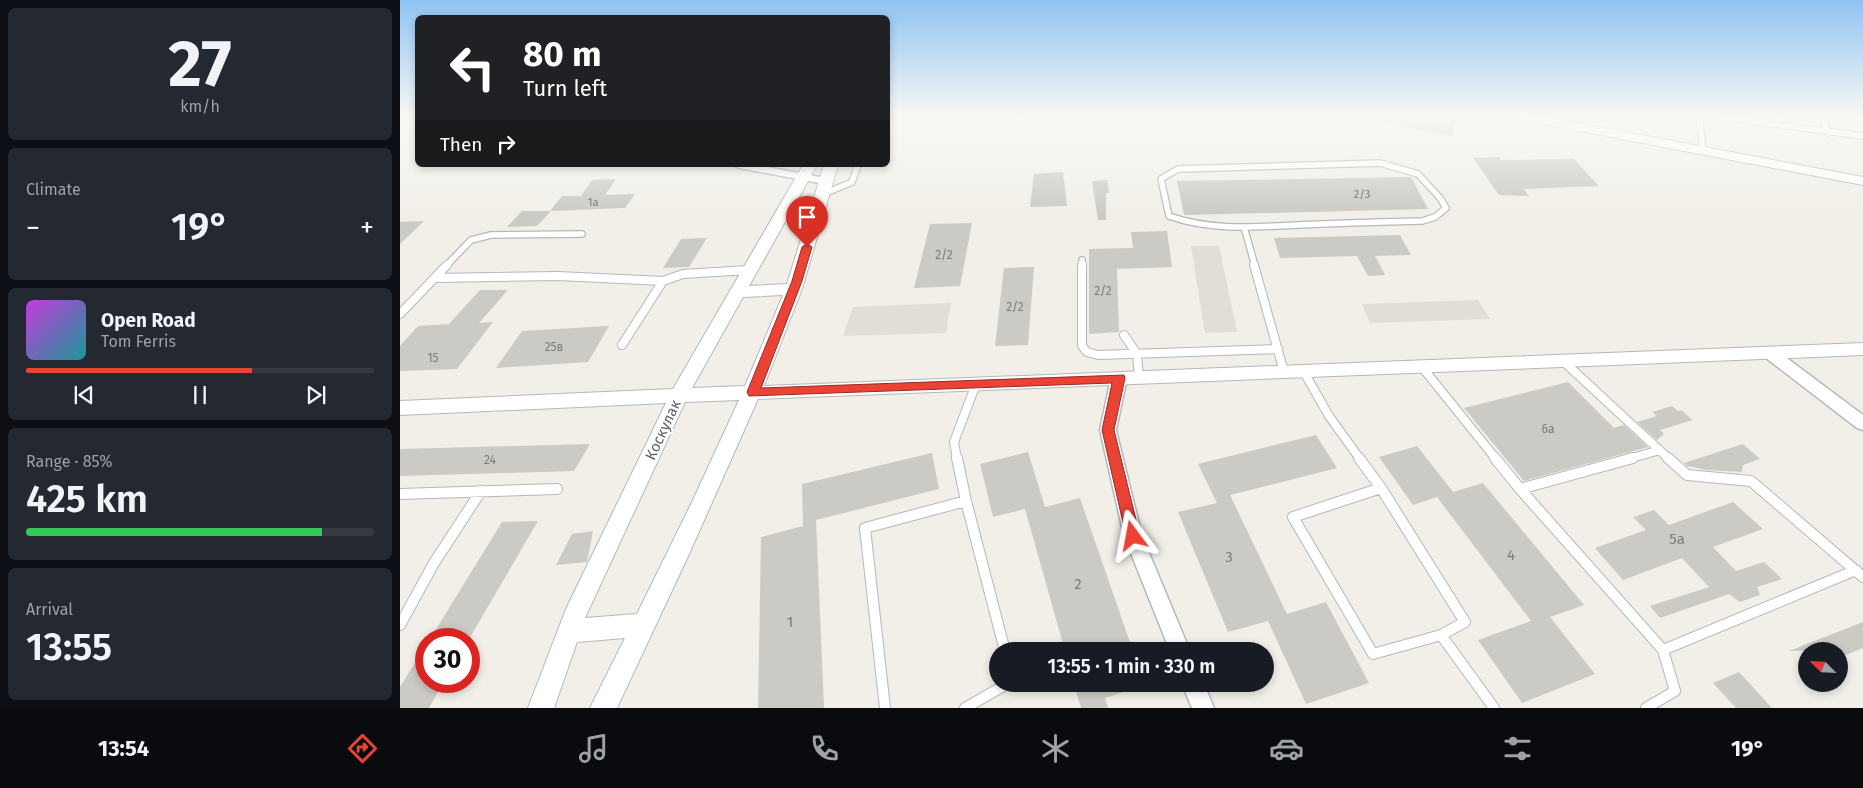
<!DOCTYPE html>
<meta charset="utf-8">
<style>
body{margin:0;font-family:"Fira Sans",sans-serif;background:#242831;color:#f1f3f6;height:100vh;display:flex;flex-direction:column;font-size:19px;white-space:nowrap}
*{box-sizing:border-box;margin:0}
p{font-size:16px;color:#9ea1a6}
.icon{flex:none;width:28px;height:28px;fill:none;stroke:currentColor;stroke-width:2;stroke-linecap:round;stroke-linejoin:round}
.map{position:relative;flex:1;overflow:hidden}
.side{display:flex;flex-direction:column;gap:8px;padding:8px;background:#0d0f14;width:400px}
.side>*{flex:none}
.hud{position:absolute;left:15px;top:15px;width:475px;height:152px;border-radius:8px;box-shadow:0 2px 8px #0003;background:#202124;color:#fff;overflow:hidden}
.needle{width:32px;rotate:294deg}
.buttons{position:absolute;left:1398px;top:642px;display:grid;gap:10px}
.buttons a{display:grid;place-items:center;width:50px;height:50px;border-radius:50%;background:#171b24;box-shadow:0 2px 8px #0003;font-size:25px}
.speed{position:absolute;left:15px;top:628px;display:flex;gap:10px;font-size:25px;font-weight:700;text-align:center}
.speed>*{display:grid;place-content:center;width:65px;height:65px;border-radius:50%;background:#171b24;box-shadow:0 2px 8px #0003;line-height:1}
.speed .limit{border:8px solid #d22;background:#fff;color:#111}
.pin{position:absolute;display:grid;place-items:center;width:42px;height:42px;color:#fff;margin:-51px -21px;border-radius:50% 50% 50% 0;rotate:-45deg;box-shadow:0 0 5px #0007}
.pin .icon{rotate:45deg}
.me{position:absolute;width:55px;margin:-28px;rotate:347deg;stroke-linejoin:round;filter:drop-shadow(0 0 4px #0008)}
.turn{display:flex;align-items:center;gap:18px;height:105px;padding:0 25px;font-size:22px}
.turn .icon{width:65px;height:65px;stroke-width:2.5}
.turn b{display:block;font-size:35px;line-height:42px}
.then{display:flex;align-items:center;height:48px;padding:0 25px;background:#0003;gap:10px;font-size:19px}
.big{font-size:38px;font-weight:600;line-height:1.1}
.side .card{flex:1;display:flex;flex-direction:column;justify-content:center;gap:8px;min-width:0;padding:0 18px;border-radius:8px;background:#242831}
.side .dial{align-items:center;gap:0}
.dial b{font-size:65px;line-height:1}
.song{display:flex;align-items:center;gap:15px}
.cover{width:60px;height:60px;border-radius:8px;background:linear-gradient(135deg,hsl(290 70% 55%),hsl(180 70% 35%))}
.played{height:5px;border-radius:2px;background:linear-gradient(90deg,#ea4335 65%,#363941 65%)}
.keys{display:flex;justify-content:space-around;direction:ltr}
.heat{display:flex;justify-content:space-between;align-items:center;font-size:28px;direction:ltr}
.charge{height:8px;border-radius:4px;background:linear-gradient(90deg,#34c759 85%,#363941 0)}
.trip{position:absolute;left:589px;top:642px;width:285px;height:50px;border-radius:25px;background:#171b24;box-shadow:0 2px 8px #0003;font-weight:600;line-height:50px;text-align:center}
.tabs{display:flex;height:80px;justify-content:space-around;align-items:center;background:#090b0e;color:#9ea1a6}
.tabs .icon{width:35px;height:35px}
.tabs .current{color:#ea4335}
.tabs b{font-size:22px;color:#f1f3f6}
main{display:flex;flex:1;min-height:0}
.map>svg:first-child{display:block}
.education{fill:#e1ded6}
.building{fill:#cccac5}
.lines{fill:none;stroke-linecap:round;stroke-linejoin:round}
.service-far2-casing{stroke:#b5b8bc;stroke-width:8}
.service-far1-casing{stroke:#b5b8bc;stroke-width:10}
.service-casing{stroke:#b5b8bc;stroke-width:12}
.minor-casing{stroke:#b5b8bc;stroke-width:3}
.tertiary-casing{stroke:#b5b8bc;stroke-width:2}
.service-far2{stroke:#fff;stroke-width:5.5}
.service-far1{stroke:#fff;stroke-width:8}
.service{stroke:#fff;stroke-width:10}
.minor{fill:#fff;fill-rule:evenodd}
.tertiary{fill:#fff;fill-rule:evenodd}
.route{fill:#ea4335;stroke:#982c22}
.labels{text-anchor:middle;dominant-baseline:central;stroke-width:4;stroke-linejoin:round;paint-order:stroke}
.far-number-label{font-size:11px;fill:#7a7d7f}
.number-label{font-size:12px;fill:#7a7d7f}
.street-label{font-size:15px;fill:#5f6368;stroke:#fff}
.near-number-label{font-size:15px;fill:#7a7d7f}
</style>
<main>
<section class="side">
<div class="card dial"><b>27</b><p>km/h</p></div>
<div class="card"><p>Climate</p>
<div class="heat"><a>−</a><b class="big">19°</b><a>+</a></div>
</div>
<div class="card">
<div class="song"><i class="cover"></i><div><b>Open Road</b><p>Tom Ferris</p></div></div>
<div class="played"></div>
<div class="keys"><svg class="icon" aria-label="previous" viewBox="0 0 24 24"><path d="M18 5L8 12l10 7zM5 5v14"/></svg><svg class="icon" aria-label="pause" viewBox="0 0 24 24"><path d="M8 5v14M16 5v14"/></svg><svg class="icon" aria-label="next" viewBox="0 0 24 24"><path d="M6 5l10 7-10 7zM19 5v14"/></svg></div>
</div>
<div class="card"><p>Range · 85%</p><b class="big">425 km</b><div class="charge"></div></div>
<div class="card"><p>Arrival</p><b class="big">13:55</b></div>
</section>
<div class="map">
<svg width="1463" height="708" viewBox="0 0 1463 708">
<rect width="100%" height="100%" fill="#f1efe8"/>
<path class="education" d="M819,246l18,86 -32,1 -14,-87z
M1078,300l12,19 -120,4 -8,-19z
M551,303l-5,30 -103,3 10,-29z"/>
<path class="building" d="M980,116h56l21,4 -6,16 -72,-14z
M1099,157l2,3 73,-1 25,27 -75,3 5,7 -30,-1 -26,-37z
M663,172l4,34 -37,1 4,-33z
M1011,177l17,32 -244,6 -7,-34z
M216,179l-11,16 30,-1 -10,14 -74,3 -14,15 -30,1 15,-16h28l12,-15h19l11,-16z
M707,180l2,13h-3v27h-8l-6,-39z
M24,221l-24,23v-22z
M572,223l-12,63 -46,2 16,-64z
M767,231l5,36 -55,2 2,63 -30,2v-85l44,-1 -2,-16z
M1000,235l11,20 -36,1 10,19 -17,1 -11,-20 -77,2 -6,-20z
M307,238l-18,29 -26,1 18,-29z
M634,267l-6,78 -33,1 9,-78z
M80,290h28l-29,33 14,-1 -36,47 -57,2v-25l18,-20 31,-2z
M209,326l-21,36 -92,6 26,-37z
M1168,382l46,46 10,-3 24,22 -124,34 -60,-73z
M1272,406l6,5 3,-1 12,10 -33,10 4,4 -7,6 -20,-18 20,-6 -5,-4z
M916,435l21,33 -107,27 57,119 39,-12 43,81 -63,21 -38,-83 -40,11 -50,-120 39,-9 -19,-39z
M190,444l-16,27 -174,5v-27z
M1343,444l17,15 -17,6 -1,7 -35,-2 -20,-4 -3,-3z
M1017,446l36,46 30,-9 101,122 -34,12 45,57 -73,29 -44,-63 53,-19 -94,-124 -24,8 -34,-48z
M628,452l17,55 35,-9 53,153h-68l-40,-142 -32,8 -13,-53z
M532,453l7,36 -123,31 8,188h-66l3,-171 42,-11 -1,-42z
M1333,502l30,27 -50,18 23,24 28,-9 18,17 -25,8 3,8 -20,7 -11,-8 -69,24 -10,-12 59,-19 -27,-29 -59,22 -28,-32 51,-18 -13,-13 21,-7 15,15z
M138,521l-69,118h-39l72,-117z
M193,531l-6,31 -31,3 16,-31z
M1463,622v26l-24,10v-7h-50z
M26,645v36h18l-15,27h-29v-21z
M1339,672l33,36h-36l-23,-25z
M674,684h66l1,2 -36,12 3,10h-27z"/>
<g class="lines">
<g class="service-far2-casing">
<path id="service-far2" d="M1299,116l4,34
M1312,116l151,20
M1423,116l5,17
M980,163l38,11 22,24 6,10 -11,9 -13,4c-41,1 -82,2 -123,4 -44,2 -88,6 -130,-9l-8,-37 17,-10z
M421,195l31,-13 6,-17
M844,227l11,39
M682,260v6
M46,266l25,-26 20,-5 91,-1"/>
</g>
<g class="service-far1-casing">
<path id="service-far1" d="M682,265v81l5,6 11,3 180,-6
M854,265l30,107
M35,278l123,-2 105,5
M0,314l47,-49
M724,335l13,19 2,24
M222,345l41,-64 20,-7 65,-4
M1163,361l106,98
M1022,367l74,92
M904,372l25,44 31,43
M557,459l-3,-17 22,-58
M1228,459l32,-9"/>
</g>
<g class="service-casing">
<path id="service" d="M557,458l9,43
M959,458l22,30
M1095,458l25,31 143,161 12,41 -29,17
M1268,458l19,17 64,6 112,96
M981,488l84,134 -24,13 -68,19 -80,-137z
M1120,489l113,-31
M0,494l157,-5
M0,625l34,-62 47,-72
M1041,635l53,73
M1263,650l193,-80
M485,708l-20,-180 101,-27 39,150
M565,708l42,-24"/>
</g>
<g class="minor-casing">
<path id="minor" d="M333,165h24l68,13 6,3 -6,3 -86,-16z
M1371,349l5,1 87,65v15l-6,-2 -91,-70 -2,-4 2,-4z
M719,373l5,1 3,4 -11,52 26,106 48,115h-20l-46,-115 -24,-106 11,-52 3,-4z
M782,684h22l10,24h-22z"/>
</g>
<g class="tertiary-casing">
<path id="tertiary" d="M1116,116h25l322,61v8l-341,-65z
M403,165h14l-68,121 38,-2 37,-119h14l-36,124 -38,97 1099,-43v12l-1105,44 -68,153 -73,156h-27l35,-70 -48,4 -23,66h-26l38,-99 100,-206 -266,12v-14l273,-12zM383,295l-38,91 -53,2 51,-91zM339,400l-46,100 -56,114 -52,4 100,-216z"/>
</g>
<use href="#service-far2" class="service-far2"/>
<use href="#service-far1" class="service-far1"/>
<use href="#service" class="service"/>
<use href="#minor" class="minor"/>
<use href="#tertiary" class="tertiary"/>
</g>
<linearGradient id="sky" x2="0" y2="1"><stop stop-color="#8fc3f1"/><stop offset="0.54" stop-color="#f9f8f5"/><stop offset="1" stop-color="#f9f8f5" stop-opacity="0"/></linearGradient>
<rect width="1463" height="215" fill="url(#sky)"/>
<path class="route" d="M407,244l5,3 -10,34 -41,107 363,-13 1,3 -11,52 26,106 -2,5 -5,2 -5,-2 -2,-5 -24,-106 10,-47 -363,13 -2,-4 45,-111 10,-34z"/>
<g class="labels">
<g class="far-number-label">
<text x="962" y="194">2/3</text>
<text x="193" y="202">1а</text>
</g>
<g class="number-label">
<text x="544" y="255">2/2</text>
<text x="703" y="291">2/2</text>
<text x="615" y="307">2/2</text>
<text x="154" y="347">25в</text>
<text x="33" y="358">15</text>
<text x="1148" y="429">6а</text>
<text x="90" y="460">24</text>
</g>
<g class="street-label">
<text transform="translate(263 430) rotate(-65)">Коскулак</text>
</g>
<g class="near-number-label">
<text x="1277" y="539">5а</text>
<text x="1111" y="555">4</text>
<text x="829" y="557">3</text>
<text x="678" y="584">2</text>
<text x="390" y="622">1</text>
</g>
</g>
</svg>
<div class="buttons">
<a><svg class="needle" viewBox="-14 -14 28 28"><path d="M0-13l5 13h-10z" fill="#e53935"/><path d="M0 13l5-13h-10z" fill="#9ea1a6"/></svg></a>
</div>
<div class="speed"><div class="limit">30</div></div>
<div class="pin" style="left:407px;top:247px;background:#d93025"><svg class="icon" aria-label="arrive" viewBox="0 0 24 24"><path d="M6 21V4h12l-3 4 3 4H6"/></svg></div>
<svg class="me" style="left:733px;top:536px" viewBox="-20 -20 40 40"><path d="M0-17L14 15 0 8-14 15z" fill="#ea4335" stroke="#fff" stroke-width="4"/></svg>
<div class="trip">13:55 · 1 min · 330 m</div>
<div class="hud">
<div class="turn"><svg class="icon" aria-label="left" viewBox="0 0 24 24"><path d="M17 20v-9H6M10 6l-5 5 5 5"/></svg><div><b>80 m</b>Turn left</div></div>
<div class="then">Then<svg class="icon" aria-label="right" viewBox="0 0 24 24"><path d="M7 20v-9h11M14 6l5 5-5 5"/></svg></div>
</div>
</div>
</main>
<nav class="tabs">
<b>13:54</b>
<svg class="icon current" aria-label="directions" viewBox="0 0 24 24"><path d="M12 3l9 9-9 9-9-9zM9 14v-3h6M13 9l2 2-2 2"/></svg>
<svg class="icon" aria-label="music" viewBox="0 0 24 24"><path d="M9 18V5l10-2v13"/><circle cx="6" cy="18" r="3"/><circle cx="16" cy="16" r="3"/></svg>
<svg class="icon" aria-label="phone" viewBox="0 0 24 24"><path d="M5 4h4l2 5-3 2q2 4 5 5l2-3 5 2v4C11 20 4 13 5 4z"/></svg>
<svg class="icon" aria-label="climate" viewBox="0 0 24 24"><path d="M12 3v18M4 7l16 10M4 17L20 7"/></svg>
<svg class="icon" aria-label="car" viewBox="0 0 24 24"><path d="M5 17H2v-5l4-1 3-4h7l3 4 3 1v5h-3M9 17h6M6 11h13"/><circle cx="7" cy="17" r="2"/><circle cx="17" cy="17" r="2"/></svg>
<svg class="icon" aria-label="filters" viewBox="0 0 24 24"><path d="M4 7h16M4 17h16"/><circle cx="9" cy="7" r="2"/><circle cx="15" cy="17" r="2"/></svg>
<b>19°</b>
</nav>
